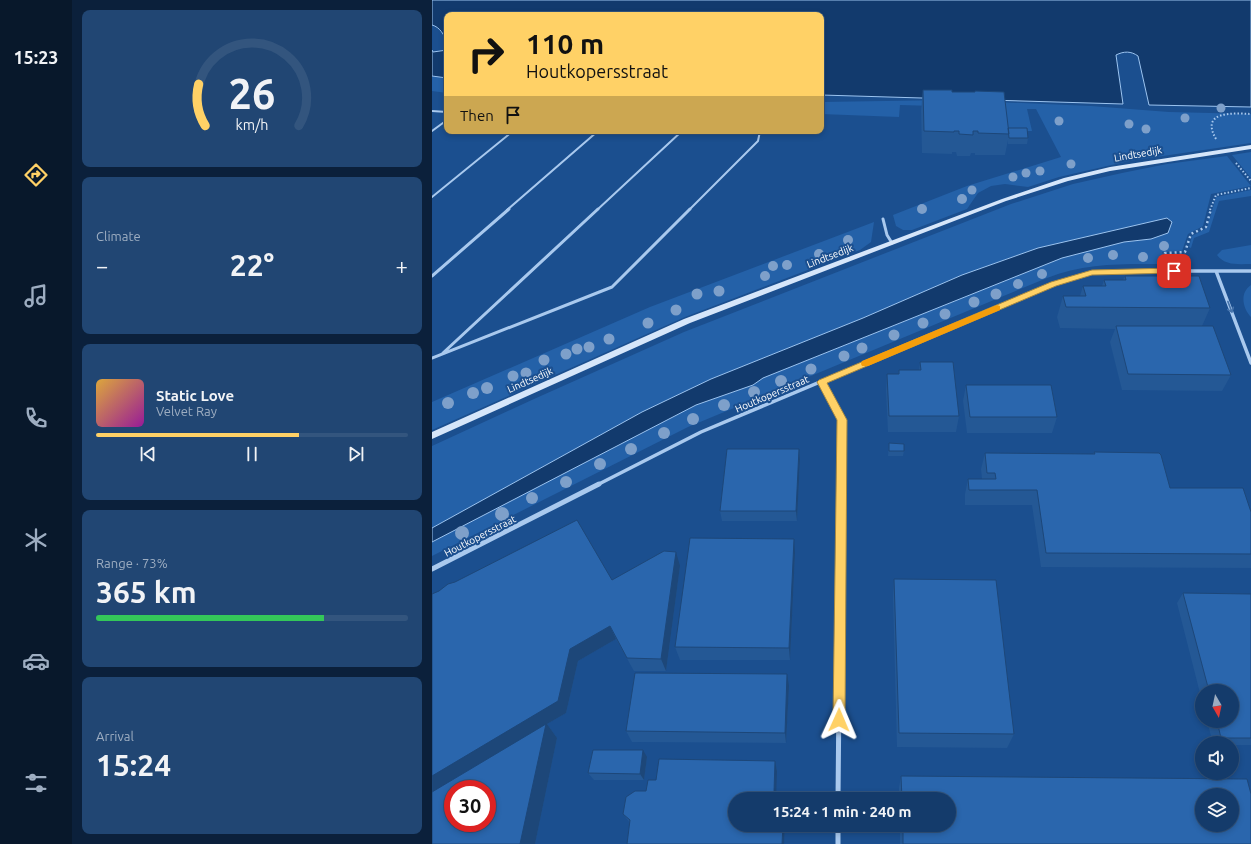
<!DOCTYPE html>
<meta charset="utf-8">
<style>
body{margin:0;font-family:Ubuntu,sans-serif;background:#214673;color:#f1f3f6;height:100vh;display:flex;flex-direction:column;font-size:15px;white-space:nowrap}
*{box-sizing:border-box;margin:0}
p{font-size:13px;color:#9dadc1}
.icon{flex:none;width:22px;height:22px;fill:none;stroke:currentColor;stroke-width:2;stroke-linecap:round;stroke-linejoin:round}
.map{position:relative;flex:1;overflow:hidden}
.panel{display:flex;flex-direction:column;gap:10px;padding:10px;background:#0b203b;width:360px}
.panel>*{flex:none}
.hud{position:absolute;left:12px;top:12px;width:380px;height:122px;border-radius:8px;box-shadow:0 2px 6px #0003,0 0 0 1px #33557e;background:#ffd166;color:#111;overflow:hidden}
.needle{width:26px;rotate:171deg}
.fabs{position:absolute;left:763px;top:684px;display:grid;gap:8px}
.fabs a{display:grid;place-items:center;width:44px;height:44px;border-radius:50%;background:#143b6b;box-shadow:0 2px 6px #0003,0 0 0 1px #33557e;font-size:20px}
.speed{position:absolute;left:12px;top:780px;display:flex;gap:8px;font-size:20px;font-weight:700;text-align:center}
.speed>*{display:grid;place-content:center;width:52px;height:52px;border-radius:50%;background:#143b6b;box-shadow:0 2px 6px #0003,0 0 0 1px #33557e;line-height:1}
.speed .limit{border:6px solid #d22;background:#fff;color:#111}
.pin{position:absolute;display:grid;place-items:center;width:34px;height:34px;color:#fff;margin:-17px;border-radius:8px;box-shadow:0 2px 6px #0006}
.me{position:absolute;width:44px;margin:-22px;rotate:1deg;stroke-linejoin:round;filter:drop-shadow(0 0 3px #0008)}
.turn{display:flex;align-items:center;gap:14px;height:84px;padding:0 16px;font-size:18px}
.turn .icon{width:52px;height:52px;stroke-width:2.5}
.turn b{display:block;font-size:28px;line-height:34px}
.then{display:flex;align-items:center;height:38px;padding:0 16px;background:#0003;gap:8px;font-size:15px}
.big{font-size:30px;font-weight:600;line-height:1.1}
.panel .tile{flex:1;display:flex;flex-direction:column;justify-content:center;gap:6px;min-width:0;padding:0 14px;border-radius:8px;background:#214673}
.panel .dial{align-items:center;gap:0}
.dial svg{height:104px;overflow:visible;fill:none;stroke:#33557e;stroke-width:7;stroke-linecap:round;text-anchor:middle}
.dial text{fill:#f1f3f6;stroke:none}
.song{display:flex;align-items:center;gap:12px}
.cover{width:48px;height:48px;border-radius:6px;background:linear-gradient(135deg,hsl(40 70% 55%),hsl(300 70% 35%))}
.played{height:4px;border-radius:2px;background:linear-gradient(90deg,#ffd166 65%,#33557e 65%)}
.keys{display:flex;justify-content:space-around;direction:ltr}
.heat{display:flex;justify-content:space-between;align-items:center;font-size:22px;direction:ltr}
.charge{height:6px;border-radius:3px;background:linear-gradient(90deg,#34c759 73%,#33557e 0)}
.trip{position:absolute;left:296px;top:792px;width:228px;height:40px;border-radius:20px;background:#143b6b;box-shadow:0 2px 6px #0003,0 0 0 1px #33557e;font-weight:600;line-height:40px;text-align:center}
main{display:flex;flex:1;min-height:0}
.menu{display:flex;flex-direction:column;width:72px;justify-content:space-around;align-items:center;background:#08182b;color:#9dadc1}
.menu .icon{width:28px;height:28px}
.menu .on{color:#ffd166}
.menu b{font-size:18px;color:#f1f3f6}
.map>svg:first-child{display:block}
.green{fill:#2461a8}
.water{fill:#123a6d;stroke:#9cc4f0}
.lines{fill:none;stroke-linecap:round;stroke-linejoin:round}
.path-far1{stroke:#a9c9ee;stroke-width:2;stroke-dasharray:1.5 2;stroke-linecap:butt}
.path{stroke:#a9c9ee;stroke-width:2.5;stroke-dasharray:2 3;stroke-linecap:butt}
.lane-far1{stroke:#a9c9ee;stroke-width:2}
.lane{stroke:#a9c9ee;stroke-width:3}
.street-far1{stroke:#a9c9ee;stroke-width:3.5}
.street{stroke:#a9c9ee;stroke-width:5}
.secondary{fill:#d6e6fa;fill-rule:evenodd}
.tree{fill:#7ea0ca}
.wall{fill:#245895}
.shaded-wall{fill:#1d4779}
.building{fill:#2a66ad;stroke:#1d4779;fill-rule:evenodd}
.oneway{stroke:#4674ac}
.route{fill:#ffd166;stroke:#a68842}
.slow{fill:#f59e0b}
.labels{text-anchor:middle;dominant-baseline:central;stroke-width:4;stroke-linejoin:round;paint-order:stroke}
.street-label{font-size:10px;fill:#fff;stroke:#1b4f8f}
</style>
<main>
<nav class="menu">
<b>15:23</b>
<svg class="icon on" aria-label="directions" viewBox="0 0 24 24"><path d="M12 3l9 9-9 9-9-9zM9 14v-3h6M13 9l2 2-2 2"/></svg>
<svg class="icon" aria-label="music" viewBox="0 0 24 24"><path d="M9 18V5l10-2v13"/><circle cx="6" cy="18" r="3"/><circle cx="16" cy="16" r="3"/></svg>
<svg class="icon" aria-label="phone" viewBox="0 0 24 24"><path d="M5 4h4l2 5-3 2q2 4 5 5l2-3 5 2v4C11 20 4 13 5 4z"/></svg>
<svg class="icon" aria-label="climate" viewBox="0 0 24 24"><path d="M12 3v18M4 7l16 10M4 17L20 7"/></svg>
<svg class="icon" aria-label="car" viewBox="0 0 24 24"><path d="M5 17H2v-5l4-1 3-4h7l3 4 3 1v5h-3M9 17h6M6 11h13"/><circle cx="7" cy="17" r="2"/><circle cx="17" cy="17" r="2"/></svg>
<svg class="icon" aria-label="filters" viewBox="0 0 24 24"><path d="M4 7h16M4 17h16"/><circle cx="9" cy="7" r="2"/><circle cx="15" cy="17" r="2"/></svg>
</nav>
<section class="panel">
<div class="tile dial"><svg viewBox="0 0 100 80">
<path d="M14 69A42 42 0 1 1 86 69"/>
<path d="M14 69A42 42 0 0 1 9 37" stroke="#ffd166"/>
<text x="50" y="56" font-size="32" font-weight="700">26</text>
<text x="50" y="72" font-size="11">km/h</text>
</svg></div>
<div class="tile"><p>Climate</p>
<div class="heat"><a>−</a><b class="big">22°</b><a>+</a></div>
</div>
<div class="tile">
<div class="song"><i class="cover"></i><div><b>Static Love</b><p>Velvet Ray</p></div></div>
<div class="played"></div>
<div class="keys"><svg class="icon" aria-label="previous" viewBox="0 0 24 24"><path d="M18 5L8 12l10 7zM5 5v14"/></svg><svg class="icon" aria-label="pause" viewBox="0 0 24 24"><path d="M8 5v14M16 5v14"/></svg><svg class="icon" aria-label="next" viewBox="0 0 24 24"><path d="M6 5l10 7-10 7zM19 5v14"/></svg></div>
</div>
<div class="tile"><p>Range · 73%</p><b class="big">365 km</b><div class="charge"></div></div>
<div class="tile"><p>Arrival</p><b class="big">15:24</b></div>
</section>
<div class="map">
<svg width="819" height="844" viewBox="0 0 819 844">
<rect width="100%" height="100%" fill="#1b4f8f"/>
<path class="green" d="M0,76l15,2v15l-15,-2z
M517,100l142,6 78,6 82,2v29l-122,18 -70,16 -31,10 -23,-3 -14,2 -13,7 -11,16 -55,21h-9l-7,-4 -3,-11 74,-29 94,-29 -25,-48h-9l5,22h-25l-3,-23 -104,-3 -1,12 -78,-3v-12z
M819,152v26l-19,-23z
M795,156l24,30 -40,8 -8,32 -15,8 -6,17 -20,1 6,12c-41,0 -82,-2 -121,14l-359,149 -256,129v-14l264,-137 57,-20 10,-7 299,-120 62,-16 27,-3 16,-21 -129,30 -76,27 -99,43 -152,61 -69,33 -210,116v-82l102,-47 150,-67 327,-128 62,-20 49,-11 45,-9z
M819,190v6l-32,5 -10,31 -15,6 -3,10 -2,-1 3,-11 15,-8 9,-31z
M442,222l-3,20 -11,8 -175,67 -253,113v-28l218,-95z
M819,245v19c-12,0 -26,2 -34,-9l5,-5z
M819,285v32c-8,-8 -12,-24 0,-32z"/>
<path class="water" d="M0,0h819v107l-102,-2 -11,-49c-7,-5 -14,-5 -22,-1l7,49 -302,-9v-80h-374v27c-3,-7 -7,-15 -15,-17z
M0,50l1,2 14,-2v28l-15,-2z
M735,218l5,4 -4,11 -17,6 -27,3 -62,16 -299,120 -10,7 -57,20 -264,137v-14l210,-116 69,-33 152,-61 99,-43 76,-27z"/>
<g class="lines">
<path class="path-far1" d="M784,139c-16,-28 16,-26 35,-25
M804,163l15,18
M778,210l6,-15 35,-7"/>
<path class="path" d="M735,258l-2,-5 20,-1 6,-18 15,-7 5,-18"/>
<path class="lane-far1" d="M0,111l15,1
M0,131l15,-11
M0,197l81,-66
M75,210l91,-79
M165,210l85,-79
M257,210l69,-69 2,-10"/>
<path class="lane" d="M451,219l4,16 5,8
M0,276l77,-67
M11,353l155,-144
M0,358l180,-71 78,-78"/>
<path class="street-far1" d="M784,271l35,92
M390,382l20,38 -1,65
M165,485l104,-53 352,-148 39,-11 48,-2h111"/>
<path class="street" d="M0,569l167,-85
M406,799l3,-315
M406,825v19"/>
<path class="secondary" d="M819,145v4l-141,22 -42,10 -62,20 -316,122 -258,116v-7l252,-113 318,-120 62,-21 46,-11z"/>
</g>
<g class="tree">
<circle cx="789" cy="108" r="4.5"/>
<circle cx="753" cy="118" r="4.5"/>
<circle cx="627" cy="121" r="4.5"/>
<circle cx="697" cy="124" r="4.5"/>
<circle cx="714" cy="129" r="4.5"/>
<circle cx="639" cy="164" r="4.5"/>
<circle cx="608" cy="171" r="4.5"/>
<circle cx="594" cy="173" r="4.5"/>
<circle cx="581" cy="177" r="4.5"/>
<circle cx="540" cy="190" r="4.5"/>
<circle cx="530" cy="199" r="5"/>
<circle cx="490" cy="209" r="5"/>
<circle cx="416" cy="240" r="5"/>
<circle cx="732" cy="246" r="5"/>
<circle cx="387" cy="254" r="5"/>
<circle cx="681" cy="255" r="5"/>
<circle cx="711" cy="257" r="5"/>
<circle cx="656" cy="258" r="5"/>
<circle cx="355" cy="265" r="5"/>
<circle cx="341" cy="266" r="5"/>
<circle cx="610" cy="274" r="5"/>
<circle cx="333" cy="276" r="5"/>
<circle cx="586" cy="284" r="5"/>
<circle cx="287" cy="291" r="5.5"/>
<circle cx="265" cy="294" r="5.5"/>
<circle cx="564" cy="294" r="5.5"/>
<circle cx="542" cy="302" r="5.5"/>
<circle cx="244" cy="310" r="5.5"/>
<circle cx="513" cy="314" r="5.5"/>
<circle cx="216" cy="323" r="5.5"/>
<circle cx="491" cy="323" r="5.5"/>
<circle cx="462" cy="335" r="5.5"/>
<circle cx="177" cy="339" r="5.5"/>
<circle cx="157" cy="347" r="5.5"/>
<circle cx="430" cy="348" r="5.5"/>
<circle cx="145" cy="349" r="5.5"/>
<circle cx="134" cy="354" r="5.5"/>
<circle cx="412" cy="356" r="5.5"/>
<circle cx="112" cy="360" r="5.5"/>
<circle cx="379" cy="369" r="5.5"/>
<circle cx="94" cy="373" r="5.5"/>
<circle cx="81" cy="376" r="5.5"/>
<circle cx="349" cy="381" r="6"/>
<circle cx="55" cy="388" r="6"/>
<circle cx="322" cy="392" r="6"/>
<circle cx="41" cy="393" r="6"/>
<circle cx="16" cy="403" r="6"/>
<circle cx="292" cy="405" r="6"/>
<circle cx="261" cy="419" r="6"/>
<circle cx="232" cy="433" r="6"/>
<circle cx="199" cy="449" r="6"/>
<circle cx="168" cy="464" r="6"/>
<circle cx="134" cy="482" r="6"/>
<circle cx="100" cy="498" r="6"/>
<circle cx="70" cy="514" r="7"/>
<circle cx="30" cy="533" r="7"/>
</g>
<path class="wall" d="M491,90l29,2 56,36 20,10 -1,6h-19v-4l-3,15h-30v-2h-4l-1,3h-13l-1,-4h-4v2l-30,-1 -1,-42z
M693,276l85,32 -8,18 29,49 -9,16 -100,-1 -12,-48 5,-13 -55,-1 -3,-11 6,-21h17l3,-10h19l2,-6h19z
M488,362l39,54 -3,16h-68l-2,-41 1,-17h11l1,-4h20z
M534,385l91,32 -5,16h-85l-4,-32z
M457,443l15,8 -1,5h-15z
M367,449l1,11 -3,61h-75l-2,-10z
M662,452l76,36 81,24v56l-210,-1 -9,-62h-67v-11l3,-15h14l-1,-10 4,-16 108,1z
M363,553l-5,107h-110l-5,-13z
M248,566l-14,105h-32l-18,-32 -38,22 -12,52 -19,11 10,14 -22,106h-103l180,-264z
M462,579l120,155 -7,14 -110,-1 -4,-150z
M751,593l68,1v151h-19v-2h-19l-6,-22h25v-30h-30v10l-25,-98z
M357,686l-3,57 -154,-1 -6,-11z
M215,757l-3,23h-50l-6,-7z
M343,761l2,10 -42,54h50l-1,19 -154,-21 -7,-9 33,-34z
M469,776l350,68h-351v-19h49v-26h-50v-11z"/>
<path class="shaded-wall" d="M367,449l1,11 -3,61 -1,-10z
M362,539l1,14 -5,107 -1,-12z
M244,552l4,14 -14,105 -5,-12z
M178,626l6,13 -38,22 -12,52 -19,11 10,14 -22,106h-15l-88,-51v-17l138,-127z
M355,674l2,12 -3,57 -1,-10z
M211,750l4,7 -3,23 -4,-6z
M343,761l2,10 -1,28 -2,-7z
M351,825h2l-1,19h-2z"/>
<path class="building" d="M491,90h29v2h23v-1l29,1 5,42 -31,-1v-2h-5v4l-14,-1v-3h-5v1l-30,-1z
M576,128h19l1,10h-19z
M693,276h74l11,32 -144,-1 -3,-11h23l-3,-10h23l-2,-6h22z
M684,326h97l18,49 -103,-1z
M488,362h33l6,54h-70l-2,-42h12v-4h22z
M534,385h85l6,32h-87z
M457,443l15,1v7h-15z
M295,449h72l-3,62h-76z
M662,452l65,1 2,2 9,33h73l8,24v42l-205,-1 -9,-63h-68l-1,-11h28l-1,-6h-8l-2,-20 110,1z
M145,520l35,60 52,-29 12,1 -15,107 -34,-1 -17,-32 -40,23 -12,52 -126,75v-182l7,-3 9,-7 7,-2z
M258,538l104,1 -5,109 -114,-1z
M462,579l102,1 18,154 -115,-1z
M751,593l68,1v144h-30l-4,-17h15v-30h-23z
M203,673l152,1 -2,59 -159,-2z
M114,724l-26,120h-88v-52zM21,789h34v34h-34z
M161,750h50l-3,24 -52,-1z
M227,759l116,2 -1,31h10v7h-49v26h48l-1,19h-155l3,-24 -7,-6 3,-17 9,-6h11l2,-11h8z
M469,776l346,3 4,15v50h-348v-19h46v-26h-47zM770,795h30v30h-30z"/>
<defs><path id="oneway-shaft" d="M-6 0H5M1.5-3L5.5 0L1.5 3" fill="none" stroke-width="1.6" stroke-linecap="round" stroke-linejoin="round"/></defs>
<use class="oneway" href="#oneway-shaft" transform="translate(798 307) rotate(69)"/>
<path class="route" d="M742,268l2,1v4l-84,2 -36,11 -229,97 20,37 -2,300 -2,4 -4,2 -4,-2 -2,-4 4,-300 -20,-38 2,-2 232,-98 41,-12z"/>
<path class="slow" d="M565,305l3,1v4l-132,56h-6l-1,-2 1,-3z"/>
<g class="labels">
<g class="street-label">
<text transform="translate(706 154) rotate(-10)">Lindtsedijk</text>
<text transform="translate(398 256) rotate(-21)">Lindtsedijk</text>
<text transform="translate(98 380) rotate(-24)">Lindtsedijk</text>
<text transform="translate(340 394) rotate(-23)">Houtkopersstraat</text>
<text transform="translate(48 536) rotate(-27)">Houtkopersstraat</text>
</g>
</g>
</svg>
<div class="fabs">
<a><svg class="needle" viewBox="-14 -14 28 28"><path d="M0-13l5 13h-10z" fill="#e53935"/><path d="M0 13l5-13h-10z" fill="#9dadc1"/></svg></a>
<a><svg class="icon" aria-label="sound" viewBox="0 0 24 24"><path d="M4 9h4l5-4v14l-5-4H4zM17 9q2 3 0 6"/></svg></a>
<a><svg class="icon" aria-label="layers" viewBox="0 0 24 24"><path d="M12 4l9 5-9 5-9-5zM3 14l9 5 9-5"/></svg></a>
</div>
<div class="speed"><div class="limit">30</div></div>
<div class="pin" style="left:742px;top:271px;background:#d93025"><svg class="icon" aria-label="arrive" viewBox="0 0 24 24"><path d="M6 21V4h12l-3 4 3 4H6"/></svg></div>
<svg class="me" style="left:407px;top:720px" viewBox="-20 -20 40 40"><path d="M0-17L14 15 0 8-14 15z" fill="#ffd166" stroke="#fff" stroke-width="4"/></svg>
<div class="trip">15:24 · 1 min · 240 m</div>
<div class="hud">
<div class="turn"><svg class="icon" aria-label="right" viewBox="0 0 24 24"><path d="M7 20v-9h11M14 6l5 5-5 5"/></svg><div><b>110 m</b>Houtkopersstraat</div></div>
<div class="then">Then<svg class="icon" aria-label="arrive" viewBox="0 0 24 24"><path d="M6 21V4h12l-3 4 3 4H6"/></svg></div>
</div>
</div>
</main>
